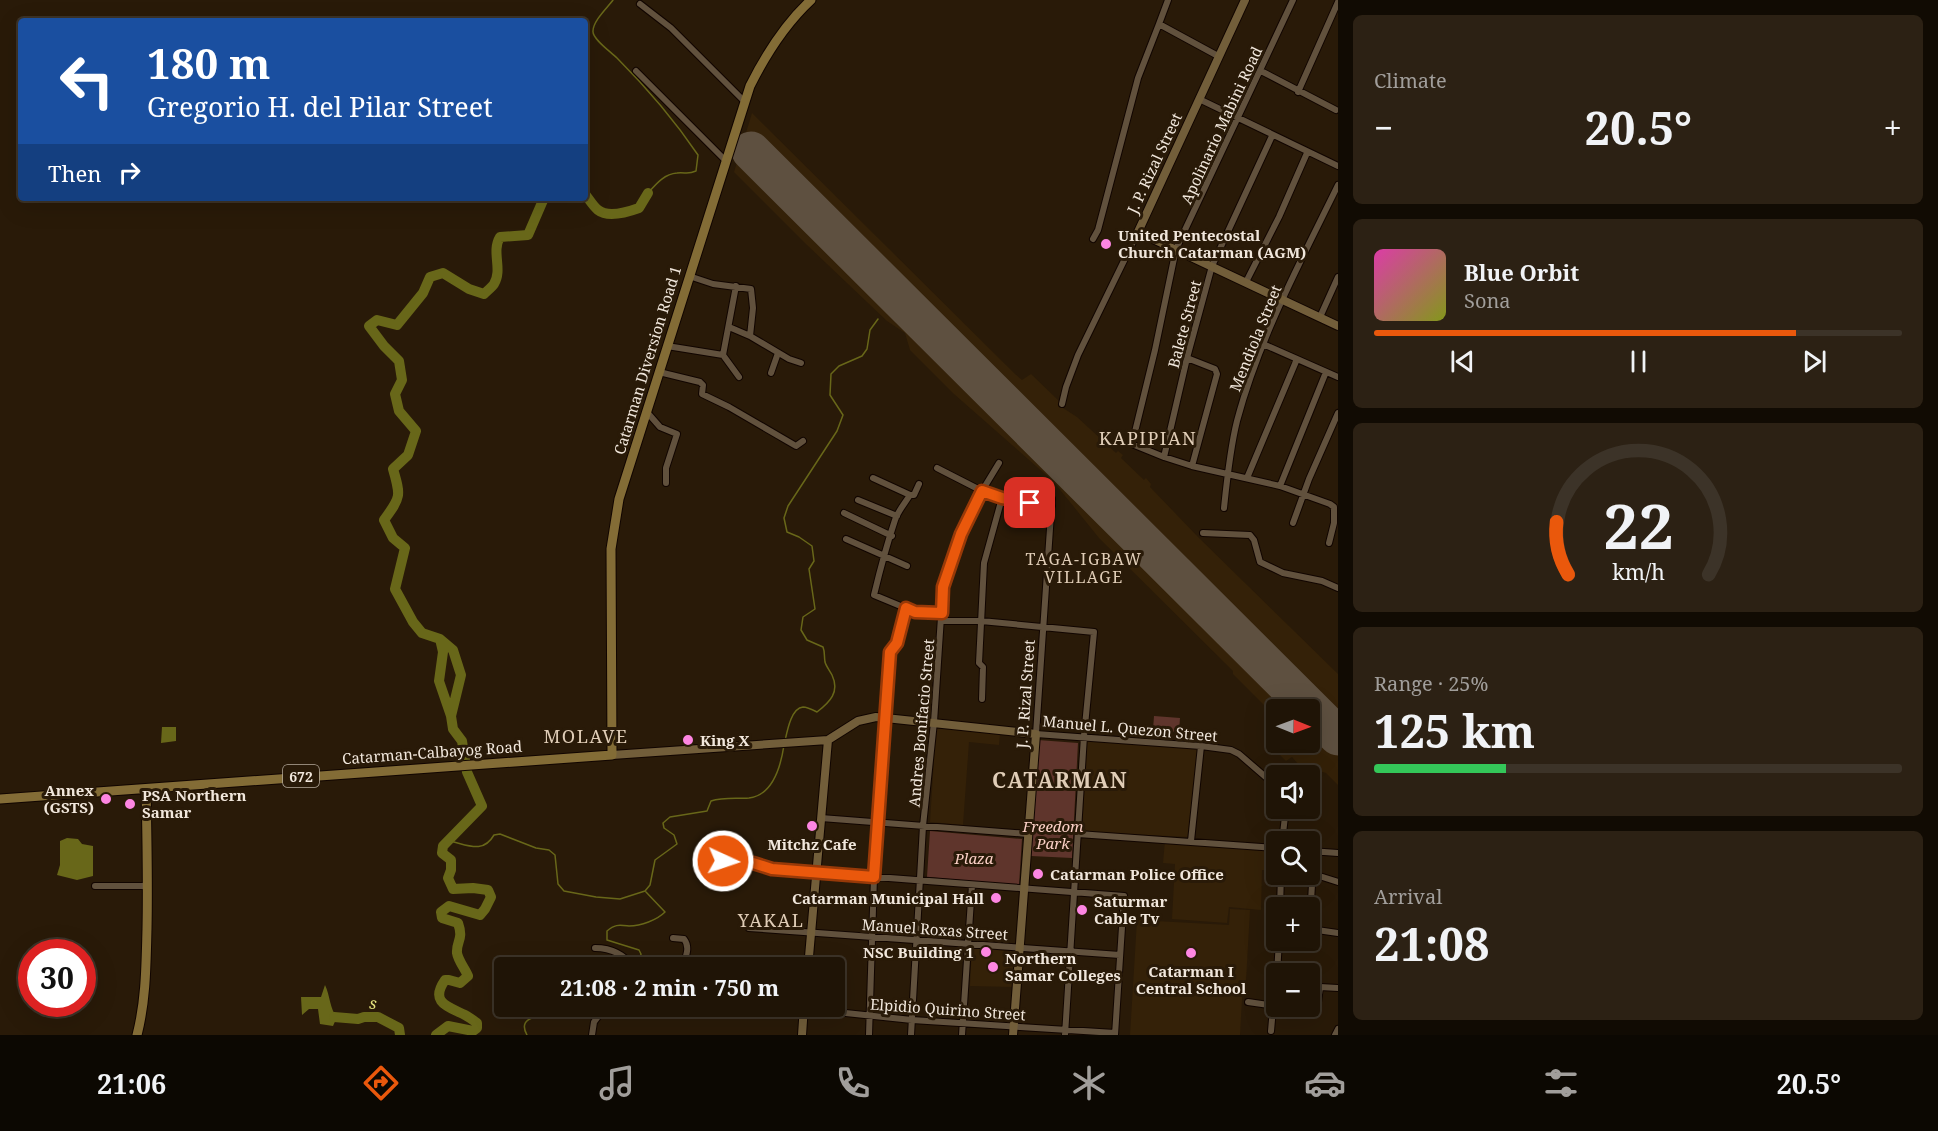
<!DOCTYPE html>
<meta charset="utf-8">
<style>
body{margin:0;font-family:"Noto Serif",serif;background:#2c2114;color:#f1f3f6;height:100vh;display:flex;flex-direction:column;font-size:22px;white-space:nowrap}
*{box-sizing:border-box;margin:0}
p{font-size:20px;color:#a19e9b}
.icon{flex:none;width:33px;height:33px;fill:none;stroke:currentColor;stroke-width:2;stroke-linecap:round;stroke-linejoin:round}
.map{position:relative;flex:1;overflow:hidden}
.drawer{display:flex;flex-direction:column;gap:15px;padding:15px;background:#110b03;width:600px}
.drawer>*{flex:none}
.top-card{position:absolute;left:18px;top:18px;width:570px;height:183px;border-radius:6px;box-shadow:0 6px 24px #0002,0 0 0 2px #3c3328;background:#1a4fa0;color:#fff;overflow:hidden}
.needle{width:39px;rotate:91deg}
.controls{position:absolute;left:1266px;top:699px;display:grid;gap:12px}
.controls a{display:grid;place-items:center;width:54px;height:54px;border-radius:6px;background:#1f1406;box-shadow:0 6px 24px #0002,0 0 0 2px #3c3328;font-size:30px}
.speed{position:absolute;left:18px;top:939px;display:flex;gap:12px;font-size:30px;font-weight:700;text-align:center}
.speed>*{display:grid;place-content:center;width:78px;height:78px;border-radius:50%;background:#1f1406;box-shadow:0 6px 24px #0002,0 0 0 2px #3c3328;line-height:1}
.speed .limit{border:9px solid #d22;background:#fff;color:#111}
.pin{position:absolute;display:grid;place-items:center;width:51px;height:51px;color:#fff;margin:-26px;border-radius:12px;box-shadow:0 3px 9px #0006}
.me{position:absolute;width:66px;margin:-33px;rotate:93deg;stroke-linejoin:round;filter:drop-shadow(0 0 4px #0008)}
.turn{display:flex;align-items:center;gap:21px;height:126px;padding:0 30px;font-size:27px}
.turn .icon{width:78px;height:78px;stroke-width:2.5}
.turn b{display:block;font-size:42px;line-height:51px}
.then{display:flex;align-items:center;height:57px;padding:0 30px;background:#0003;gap:12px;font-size:22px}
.big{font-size:45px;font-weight:700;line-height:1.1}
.drawer .widget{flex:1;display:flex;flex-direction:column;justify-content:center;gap:9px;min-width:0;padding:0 21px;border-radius:9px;background:#2c2114}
.drawer .dial{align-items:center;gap:0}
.dial svg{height:156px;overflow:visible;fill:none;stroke:#3c3328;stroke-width:7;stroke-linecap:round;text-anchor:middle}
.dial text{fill:#f1f3f6;stroke:none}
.song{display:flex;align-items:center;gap:18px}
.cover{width:72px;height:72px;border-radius:9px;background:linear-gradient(135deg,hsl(320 70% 55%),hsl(70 70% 35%))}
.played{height:6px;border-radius:3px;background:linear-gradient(90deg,#ea580c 80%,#3c3328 80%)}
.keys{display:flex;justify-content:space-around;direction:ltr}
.heat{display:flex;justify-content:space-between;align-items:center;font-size:33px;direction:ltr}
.charge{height:9px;border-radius:4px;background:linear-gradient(90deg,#34c759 25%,#3c3328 0)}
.trip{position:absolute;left:494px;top:957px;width:351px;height:60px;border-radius:6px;background:#1f1406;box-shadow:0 6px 24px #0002,0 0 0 2px #3c3328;font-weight:700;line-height:60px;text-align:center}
.tabs{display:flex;height:96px;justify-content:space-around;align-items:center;background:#0c0802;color:#a19e9b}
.tabs .icon{width:42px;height:42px}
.tabs .current{color:#ea580c}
.tabs b{font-size:27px;color:#f1f3f6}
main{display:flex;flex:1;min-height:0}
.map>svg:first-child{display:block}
.built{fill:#342108}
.green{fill:#5f352c}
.water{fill:#686719}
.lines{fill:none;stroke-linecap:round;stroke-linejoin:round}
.stream{stroke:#686719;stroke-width:1.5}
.river{stroke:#686719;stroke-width:10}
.runway{stroke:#5e5040;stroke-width:39}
.street-casing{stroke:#110500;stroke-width:8}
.secondary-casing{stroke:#110500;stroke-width:10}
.primary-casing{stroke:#110500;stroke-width:11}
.street{stroke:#61513d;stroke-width:6}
.secondary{stroke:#725e3a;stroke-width:8}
.primary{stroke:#836c36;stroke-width:9}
.route-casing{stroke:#983908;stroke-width:15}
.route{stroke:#ea580c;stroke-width:10}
.poi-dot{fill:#fd86e2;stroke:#291a08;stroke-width:2}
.labels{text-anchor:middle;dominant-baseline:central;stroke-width:6;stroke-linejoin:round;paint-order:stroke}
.shield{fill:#291a08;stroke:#b5aa9c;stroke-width:1.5}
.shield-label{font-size:14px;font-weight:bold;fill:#f1e7dc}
.street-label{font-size:15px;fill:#f1e7dc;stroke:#291a08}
.poi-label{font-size:15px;font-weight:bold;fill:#f1e7dc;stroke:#291a08;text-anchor:start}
.park-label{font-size:15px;font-style:italic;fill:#fbd0c6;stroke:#291a08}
.neighbourhood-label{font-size:16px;letter-spacing:1.5px;fill:#e0cdb7;stroke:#291a08}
.water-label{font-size:16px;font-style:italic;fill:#e6e57e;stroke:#291a08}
.quarter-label{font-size:18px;letter-spacing:1.5px;fill:#e0cdb7;stroke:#291a08}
.district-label{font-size:21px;font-weight:bold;letter-spacing:1.5px;fill:#e0cdb7;stroke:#291a08}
</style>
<main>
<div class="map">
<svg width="1338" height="1035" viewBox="0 0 1338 1035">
<rect width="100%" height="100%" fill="#291a08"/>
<path class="built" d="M752,113l263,261 7,6 9,-6 27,26 5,8 14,9 39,36 2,-2 5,4 -2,3 23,22 2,-2 5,6 -1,3 48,50 140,137v111l-12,-12 -27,-8 -7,-8 -6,4 -9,-9 8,-9 25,-1v-32h-34v7l-43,-43v-3l-3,-3 -131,-130 -46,-57 -99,-87 -44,-44 -5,-17 -18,-12 -80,-76 -73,-73z
M936,728l64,6 -1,11 -30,-3 -6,83 -33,-3z
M1087,741l111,7 -8,89 -108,-5z
M1165,840l107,7 -1,12h-3l-1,11h-5l-1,40 -32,-3 -2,16 -55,-4 3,-55 -12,-1z
M1230,909l20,1 -4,71 -3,1 -3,53h-110l7,-115 92,5z
M972,946l43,3 -2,38 -43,-1z"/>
<path class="green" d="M1154,716l26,2 -1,14 -26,-2z
M1038,740l40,3 -6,115 -41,-2z
M930,831l92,8 -3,46 -92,-8z"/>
<path class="water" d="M162,727h14v14l-15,2z
M67,838l11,1 4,5 11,2v30l-16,4 -20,-5 3,-10v-24z
M325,985c5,10 5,25 12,32l-4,9 -13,-2 -2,-15h-9l-7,6 -1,-18h20z"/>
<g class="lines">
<path class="stream" d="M613,0c-6,8 -20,21 -20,31 -1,8 18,21 24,27 30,30 58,63 81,97l-2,16c-9,4 -10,1 -19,2 -13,1 -21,11 -29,20
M785,741c2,-9 6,-33 18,-34 4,0 10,3 14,5 13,-10 23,-20 15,-37 -2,-4 -6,-9 -7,-13 -1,-6 0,-10 -2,-15l-16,-7 -6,-10 2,-13 12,-8 -6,-40 5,-8 -2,-15 -13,-9 -12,-5 -3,-14 4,-12 49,-75 6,-16 -13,-20 1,-21 8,-8 23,-10 5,-7 3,-19 8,-11
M450,841c18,4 33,13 44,-6l6,-1 36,14 13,2 6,5 3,29 6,7 32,6 24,2 25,-8 5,-6 5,-25 22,-16 -3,-9 -10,-7 -1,-5 7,-6 37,-6 4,-10c12,-4 25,-2 38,-3 25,-3 32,-33 35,-53
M598,968h13
M638,968l3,-14 -2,-4 -32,-10v-9c8,-7 12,-6 22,-5 12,0 28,-6 36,-14l-19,-20
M527,1035c-14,-25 31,-16 39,-29"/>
<path class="river" d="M585,194c4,5 8,12 13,16 10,8 30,2 41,-2l9,-15
M451,716l10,-41 -8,-25 -13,-11 -18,-6 -9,-11 -18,-33 10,-41 -12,-10 -9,-18c17,-23 17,-24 9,-51l15,-14 8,-24 -17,-20 -4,-17 7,-14 -3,-19 -15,-15 -15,-20 8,-6 20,5 26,-32 7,-16 13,-4 26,16 15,5c3,-3 8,-7 10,-10 9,-15 -3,-32 6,-47l28,-2 16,-37
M334,1017l24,2 6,-2h14l21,11 1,7
M436,1035l12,-9 25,5 4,-3v-5c-4,-3 -8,-6 -12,-8 -16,-8 -36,-12 -20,-35h4l11,3 8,-7c-3,-7 -10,-16 -11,-23 -1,-12 7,-13 1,-30l-16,-5 -1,-6 8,-6 31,9 5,-6 6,-12 -3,-7 -15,-2 -20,1 -5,-11 3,-8v-10l-9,-7 1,-7 39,-40 -15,-34 -5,-31 -9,-12 -2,-13 -12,-35 4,-29 -3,-13"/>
<path class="runway" d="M751,151l587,585"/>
<g class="street-casing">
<path id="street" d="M1168,0l-9,24 59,32
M1293,0l-117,249 -21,101 -23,94 32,13 28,9 88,20 50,18 4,3v16l-5,20
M640,4l31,24 74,74
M636,71l89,89
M1261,71l75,39
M1298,92l40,-90
M1199,99l139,67
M1093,239l5,-9 40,-152 21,-54
M689,276l24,8 38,5 2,19 -3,28 39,23 12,4
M1246,282l33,-65 28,-64
M736,286l-13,69 16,22
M1320,317l18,-40
M729,327l21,9
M1263,344l75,33
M667,346l56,9
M1187,358l28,11 2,5 -25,92
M659,372l41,10 3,3 -1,9 27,13 67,39 7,-5
M771,373l7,-20
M1062,404l4,-17 12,-32 60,-123
M646,411l14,16 17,7 -11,34v15
M1164,457l23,-99 25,-92 60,-130
M937,468l45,23 17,-28
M873,478l37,17
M1247,478l50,-119
M919,484l-5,11h-4c-5,8 -12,16 -15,25 -8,24 -15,50 -21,75l41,17 27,1
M1280,486l46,-114
M1052,499l-16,235 165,12 30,4 8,4 37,32
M858,500l39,16
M1224,508c3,-29 6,-59 13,-87 22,-83 64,-160 101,-236
M844,513l48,23
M1293,523l16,-44 29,-66
M1203,533l47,2 4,5 6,22 23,11 39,8 16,7
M846,539l61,27
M942,621h39l113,11 -10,104 -19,299
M982,699l1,-32 -4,-4 5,-100 18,-65
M821,818l207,16
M1078,834l198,14
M1191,841l10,-95
M1282,842l4,-34
M1310,851l28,2
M723,861l30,2 19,6 352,27 -9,139
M1313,874l25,8
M95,886h53
M1280,908l1,-34
M1310,917l4,-65
M749,928l371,27
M1310,929l28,4
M673,938l11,1c7,9 1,19 -2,29
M595,948c17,0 30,7 39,20
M1277,974l2,-34
M1248,1002l27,4
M779,1006l133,14 203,13
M1317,1010l3,-23 18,1
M1271,1031l5,-57
M592,1035l2,-13 12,-16
M869,1035l5,-158 16,-225 7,-9 9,-35
M911,1035l12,-209 11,-104 9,-135 18,-53 21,-43 20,7 50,8
M962,1035l10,-150
M1335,1035l3,-6"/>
</g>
<g class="secondary-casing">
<path id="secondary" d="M1245,0l-107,232 200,94
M612,755l216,-15 30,-19 18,-4 160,17 -23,301
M808,968l20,-228
M802,1035l2,-29"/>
</g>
<g class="primary-casing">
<path id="primary" d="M0,799l612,-44 -1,-206 8,-50 131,-413c16,-32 34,-61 61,-86
M137,1035c9,-35 9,-70 10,-106 1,-47 0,-94 -1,-140"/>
</g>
<use href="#street" class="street"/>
<use href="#secondary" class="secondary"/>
<use href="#primary" class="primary"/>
</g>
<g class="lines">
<g class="route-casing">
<path id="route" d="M723,861l30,2 19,6 102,8 16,-225 7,-9 9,-35 9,4 27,1 1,-26 18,-53 21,-43 20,7 28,5"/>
</g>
<use href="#route" class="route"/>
</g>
<g class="poi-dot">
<circle cx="1106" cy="244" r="6"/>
<circle cx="688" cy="740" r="6"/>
<circle cx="106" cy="799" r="6"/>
<circle cx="130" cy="804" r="6"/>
<circle cx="812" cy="826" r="6"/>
<circle cx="1038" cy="874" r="6"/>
<circle cx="996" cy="898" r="6"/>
<circle cx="1082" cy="910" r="6"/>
<circle cx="986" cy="952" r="6"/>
<circle cx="1191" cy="953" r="6"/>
<circle cx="993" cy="967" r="6"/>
</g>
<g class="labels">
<rect class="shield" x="283" y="765" width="36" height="22" rx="4.5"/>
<g class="shield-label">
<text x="301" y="776">672</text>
</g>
<g class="street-label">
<text transform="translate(1221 125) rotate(-65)">Apolinario Mabini Road</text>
<text transform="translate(1154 163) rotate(-65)">J. P. Rizal Street</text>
<text transform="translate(1184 324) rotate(-75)">Balete Street</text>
<text transform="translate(1255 338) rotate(-68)">Mendiola Street</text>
<text transform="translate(647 360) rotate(-73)">Catarman Diversion Road 1</text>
<text transform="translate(1025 694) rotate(-86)">J. P. Rizal Street</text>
<text transform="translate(921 723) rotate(-85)">Andres Bonifacio Street</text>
<text transform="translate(1130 728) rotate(5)">Manuel L. Quezon Street</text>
<text transform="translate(432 752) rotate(-4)">Catarman-Calbayog Road</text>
<text transform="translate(935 929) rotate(4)">Manuel Roxas Street</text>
<text transform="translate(948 1009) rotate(4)">Elpidio Quirino Street</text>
</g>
<g class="poi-label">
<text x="1118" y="235">United Pentecostal<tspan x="1118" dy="17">Church Catarman (AGM)</tspan></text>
<text x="700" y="740">King X</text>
<text x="94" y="790" text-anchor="end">Annex<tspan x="94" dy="17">(GSTS)</tspan></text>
<text x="142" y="795">PSA Northern<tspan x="142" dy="17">Samar</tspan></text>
<text x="812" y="844" text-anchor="middle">Mitchz Cafe</text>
<text x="1050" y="874">Catarman Police Office</text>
<text x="984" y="898" text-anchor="end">Catarman Municipal Hall</text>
<text x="1094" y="901">Saturmar<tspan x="1094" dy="17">Cable Tv</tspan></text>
<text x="974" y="952" text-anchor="end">NSC Building 1</text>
<text x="1005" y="958">Northern<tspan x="1005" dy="17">Samar Colleges</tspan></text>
<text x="1191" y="971" text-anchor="middle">Catarman I<tspan x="1191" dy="17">Central School</tspan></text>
</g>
<g class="park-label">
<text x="1053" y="826">Freedom<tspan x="1053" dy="17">Park</tspan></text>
<text x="974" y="858">Plaza</text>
</g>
<g class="neighbourhood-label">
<text x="1084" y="559">TAGA-IGBAW<tspan x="1084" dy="18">VILLAGE</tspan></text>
</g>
<g class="water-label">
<text transform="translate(373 1003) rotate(6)">s</text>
</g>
<g class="quarter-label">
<text x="1148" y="438">KAPIPIAN</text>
<text x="586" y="736">MOLAVE</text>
<text x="771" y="920">YAKAL</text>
</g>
<g class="district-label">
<text x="1060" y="780">CATARMAN</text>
</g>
</g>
</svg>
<div class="controls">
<a><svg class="needle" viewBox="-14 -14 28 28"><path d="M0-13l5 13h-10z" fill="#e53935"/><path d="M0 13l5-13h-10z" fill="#a19e9b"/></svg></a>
<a><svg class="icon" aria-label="sound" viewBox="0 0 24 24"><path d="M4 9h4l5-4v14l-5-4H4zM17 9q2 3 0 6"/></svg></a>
<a><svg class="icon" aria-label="search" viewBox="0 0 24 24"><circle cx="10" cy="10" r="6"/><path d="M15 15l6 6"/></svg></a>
<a>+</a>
<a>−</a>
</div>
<div class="speed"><div class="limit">30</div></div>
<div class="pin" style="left:1030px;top:503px;background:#d93025"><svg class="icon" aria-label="arrive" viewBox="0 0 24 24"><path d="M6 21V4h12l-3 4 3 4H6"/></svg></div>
<svg class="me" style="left:723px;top:861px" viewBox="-20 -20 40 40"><circle r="17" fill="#ea580c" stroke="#fff" stroke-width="3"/><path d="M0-11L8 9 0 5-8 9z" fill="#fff"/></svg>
<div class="trip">21:08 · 2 min · 750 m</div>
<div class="top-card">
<div class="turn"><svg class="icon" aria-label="left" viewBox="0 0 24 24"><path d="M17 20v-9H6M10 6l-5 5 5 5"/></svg><div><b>180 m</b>Gregorio H. del Pilar Street</div></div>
<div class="then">Then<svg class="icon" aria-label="right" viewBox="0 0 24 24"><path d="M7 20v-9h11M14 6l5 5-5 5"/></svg></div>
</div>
</div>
<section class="drawer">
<div class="widget"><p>Climate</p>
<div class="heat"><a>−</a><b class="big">20.5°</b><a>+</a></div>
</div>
<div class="widget">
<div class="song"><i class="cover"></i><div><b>Blue Orbit</b><p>Sona</p></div></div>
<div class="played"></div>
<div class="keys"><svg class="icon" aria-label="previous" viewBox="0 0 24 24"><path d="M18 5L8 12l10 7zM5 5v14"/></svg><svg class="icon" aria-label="pause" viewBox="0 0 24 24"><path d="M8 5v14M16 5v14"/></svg><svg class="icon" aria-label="next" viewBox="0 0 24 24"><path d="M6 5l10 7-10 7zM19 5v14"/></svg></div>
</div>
<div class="widget dial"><svg viewBox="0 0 100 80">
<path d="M14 69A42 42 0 1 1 86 69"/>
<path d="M14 69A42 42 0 0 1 8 42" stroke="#ea580c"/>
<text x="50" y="56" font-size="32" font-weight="700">22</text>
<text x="50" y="72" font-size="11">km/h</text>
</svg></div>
<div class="widget"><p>Range · 25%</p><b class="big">125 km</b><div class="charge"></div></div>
<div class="widget"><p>Arrival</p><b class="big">21:08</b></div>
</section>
</main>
<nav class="tabs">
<b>21:06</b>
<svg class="icon current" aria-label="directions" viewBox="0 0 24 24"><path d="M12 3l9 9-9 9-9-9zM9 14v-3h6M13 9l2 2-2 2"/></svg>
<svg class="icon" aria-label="music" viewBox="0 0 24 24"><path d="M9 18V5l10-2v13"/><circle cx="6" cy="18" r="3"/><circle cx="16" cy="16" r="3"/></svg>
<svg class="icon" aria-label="phone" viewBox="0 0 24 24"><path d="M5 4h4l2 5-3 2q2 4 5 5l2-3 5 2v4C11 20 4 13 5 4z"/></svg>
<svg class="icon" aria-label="climate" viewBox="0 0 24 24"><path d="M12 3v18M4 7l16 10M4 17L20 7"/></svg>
<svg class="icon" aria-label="car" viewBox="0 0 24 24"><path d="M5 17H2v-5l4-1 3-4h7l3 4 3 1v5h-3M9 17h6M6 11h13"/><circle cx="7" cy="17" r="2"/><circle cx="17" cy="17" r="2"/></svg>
<svg class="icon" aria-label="filters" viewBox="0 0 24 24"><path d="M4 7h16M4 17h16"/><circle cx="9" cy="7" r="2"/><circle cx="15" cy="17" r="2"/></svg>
<b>20.5°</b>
</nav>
